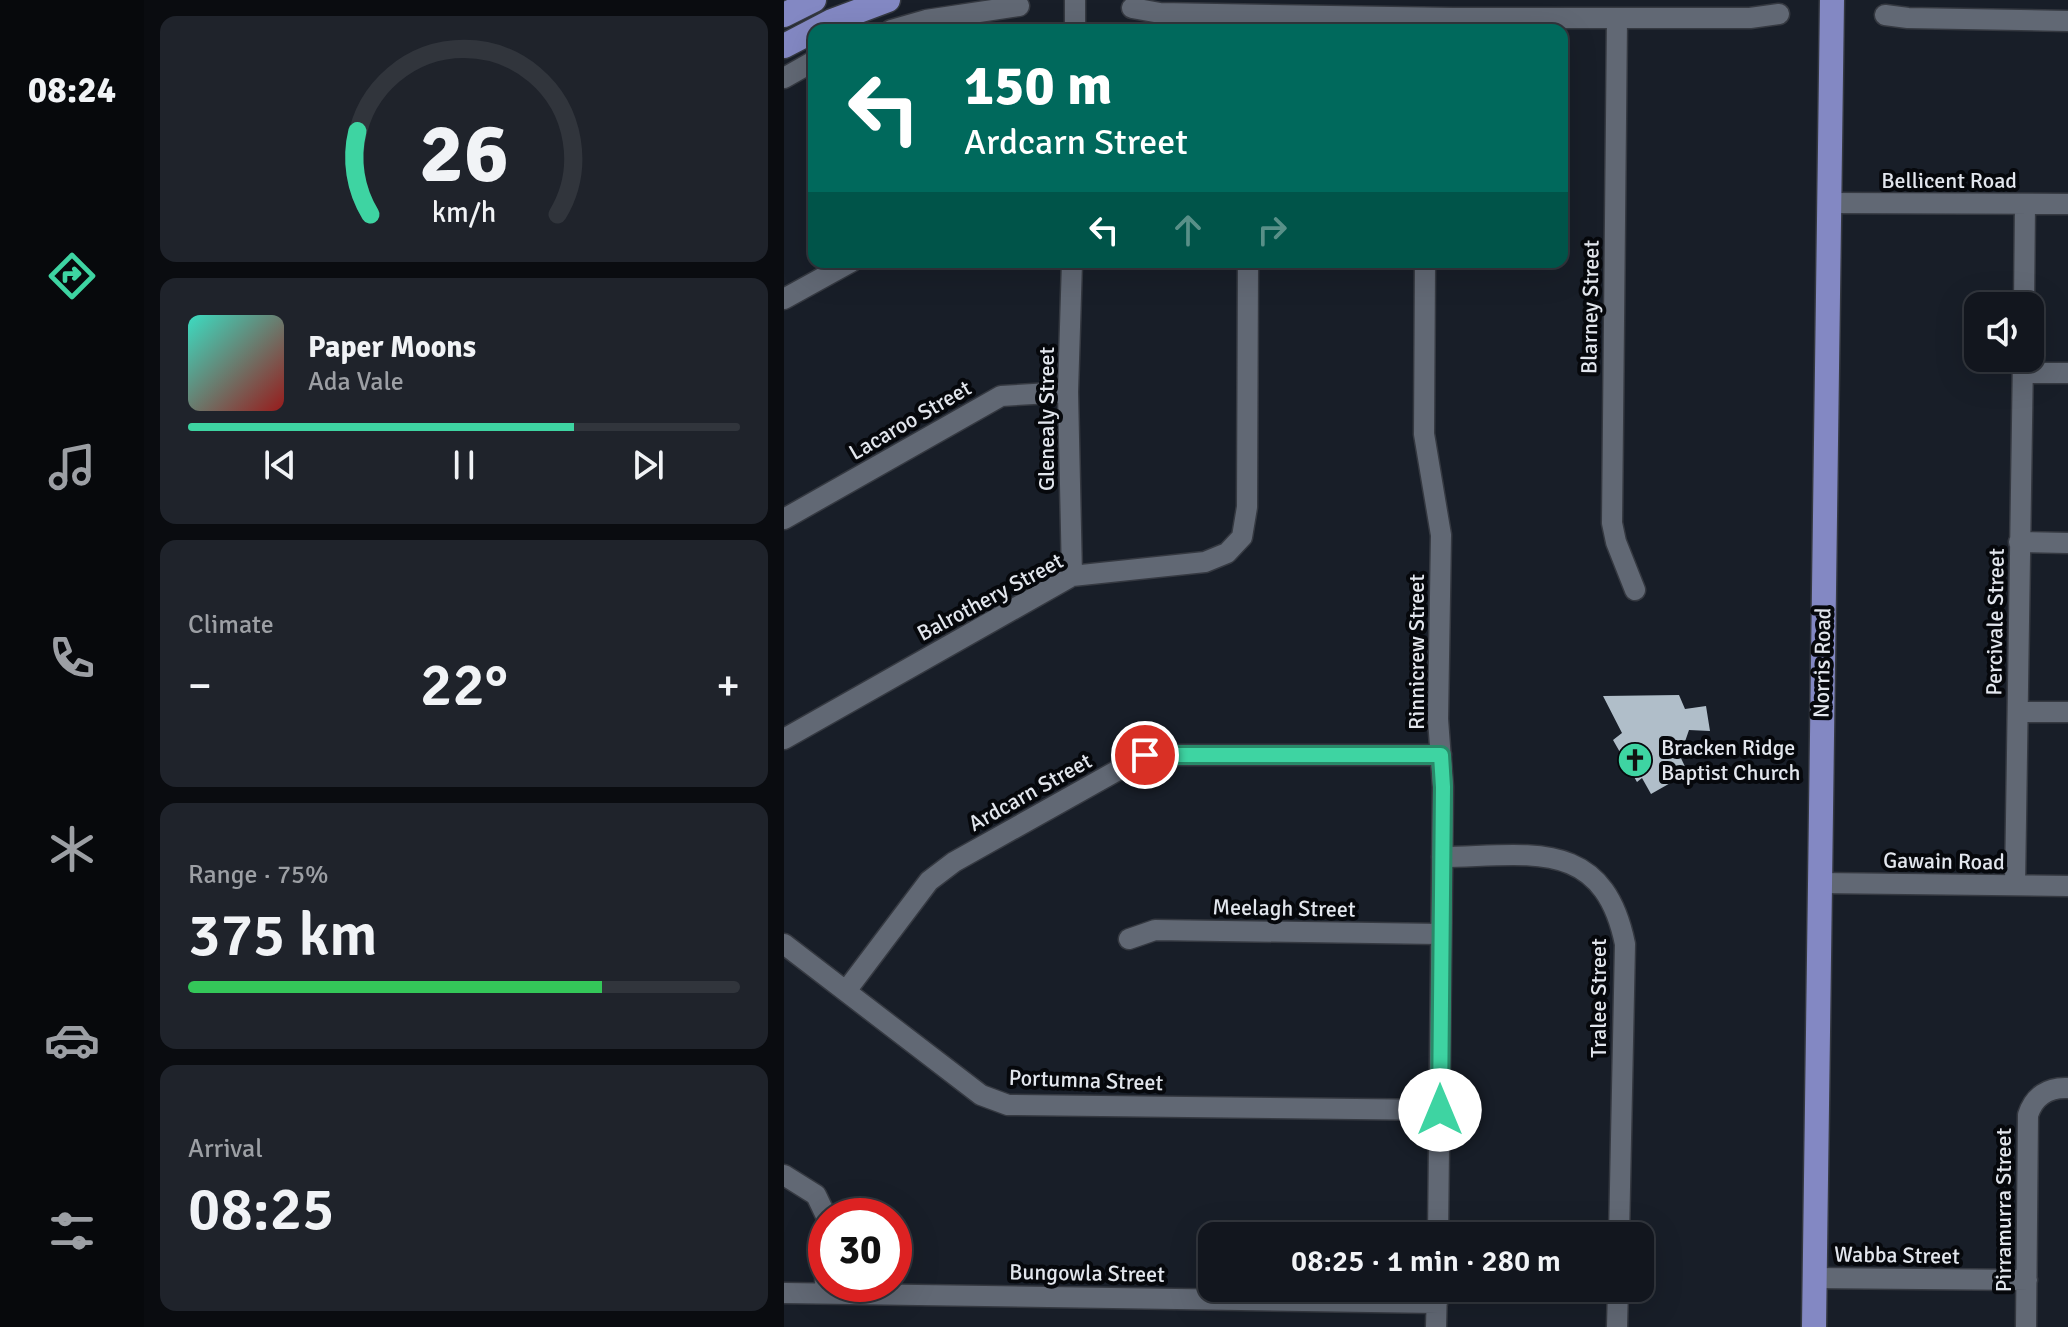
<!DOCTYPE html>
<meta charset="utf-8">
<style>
body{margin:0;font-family:Signika,sans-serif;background:#1f232b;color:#f1f3f6;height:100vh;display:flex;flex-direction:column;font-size:30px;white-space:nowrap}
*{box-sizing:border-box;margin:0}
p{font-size:26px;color:#9c9fa4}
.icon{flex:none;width:44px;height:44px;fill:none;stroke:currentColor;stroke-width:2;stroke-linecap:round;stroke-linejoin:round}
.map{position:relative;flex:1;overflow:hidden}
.details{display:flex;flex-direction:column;gap:16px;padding:16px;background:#0a0c10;width:640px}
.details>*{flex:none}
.banner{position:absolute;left:24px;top:24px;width:760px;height:244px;border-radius:16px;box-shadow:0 8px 32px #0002,0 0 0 2px #31353c;background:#00695c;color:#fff;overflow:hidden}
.tools{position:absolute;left:1180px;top:292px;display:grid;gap:16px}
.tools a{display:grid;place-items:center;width:80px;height:80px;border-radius:16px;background:#12161e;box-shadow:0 8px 32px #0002,0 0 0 2px #31353c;font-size:40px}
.speed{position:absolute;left:24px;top:1198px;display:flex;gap:16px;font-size:40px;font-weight:700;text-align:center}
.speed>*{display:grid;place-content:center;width:104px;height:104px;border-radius:50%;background:#12161e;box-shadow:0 8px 32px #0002,0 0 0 2px #31353c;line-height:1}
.speed .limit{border:12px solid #d22;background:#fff;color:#111}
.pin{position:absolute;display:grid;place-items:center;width:68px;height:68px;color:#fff;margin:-34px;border:4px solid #fff;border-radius:50%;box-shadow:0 2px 8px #0007}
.me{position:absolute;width:88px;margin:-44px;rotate:0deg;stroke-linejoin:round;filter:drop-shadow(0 0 6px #0008)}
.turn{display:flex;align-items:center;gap:28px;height:168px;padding:0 24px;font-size:36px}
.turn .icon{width:104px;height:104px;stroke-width:2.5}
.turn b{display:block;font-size:56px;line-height:68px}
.lanes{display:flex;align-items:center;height:76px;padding:0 24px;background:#0003;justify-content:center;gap:40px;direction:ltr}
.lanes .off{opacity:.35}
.big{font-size:60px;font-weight:600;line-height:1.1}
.details .card{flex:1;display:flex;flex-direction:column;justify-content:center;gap:12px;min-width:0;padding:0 28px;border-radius:16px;background:#1f232b}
.details .dial{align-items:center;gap:0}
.dial svg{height:208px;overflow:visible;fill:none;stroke:#31353c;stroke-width:7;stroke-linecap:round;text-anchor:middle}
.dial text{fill:#f1f3f6;stroke:none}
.song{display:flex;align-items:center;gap:24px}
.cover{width:96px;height:96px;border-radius:12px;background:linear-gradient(135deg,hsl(170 70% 55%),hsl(0 70% 35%))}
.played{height:8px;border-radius:4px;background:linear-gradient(90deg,#3ed4a2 70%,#31353c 70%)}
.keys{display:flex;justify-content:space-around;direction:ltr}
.heat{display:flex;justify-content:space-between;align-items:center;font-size:44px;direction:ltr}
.charge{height:12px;border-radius:6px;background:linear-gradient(90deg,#34c759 75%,#31353c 0)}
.trip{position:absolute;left:414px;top:1222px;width:456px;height:80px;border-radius:16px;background:#12161e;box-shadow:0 8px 32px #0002,0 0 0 2px #31353c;font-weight:600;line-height:80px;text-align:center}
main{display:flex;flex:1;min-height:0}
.tab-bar{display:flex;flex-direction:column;width:144px;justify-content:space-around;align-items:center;background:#07090c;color:#9c9fa4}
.tab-bar .icon{width:56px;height:56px}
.tab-bar .active{color:#3ed4a2}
.tab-bar b{font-size:36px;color:#f1f3f6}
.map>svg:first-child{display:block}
.building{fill:#b0bec9}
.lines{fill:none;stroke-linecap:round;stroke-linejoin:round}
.minor-casing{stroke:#353941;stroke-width:23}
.major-casing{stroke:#353941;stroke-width:27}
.minor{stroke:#616874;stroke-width:20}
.major{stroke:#8388c3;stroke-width:24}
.route-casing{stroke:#288a69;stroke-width:20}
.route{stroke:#3ed4a2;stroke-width:14}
.labels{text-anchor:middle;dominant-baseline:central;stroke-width:8;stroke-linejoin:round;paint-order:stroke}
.street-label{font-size:22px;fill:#e2e6ed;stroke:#06080c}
.poi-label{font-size:22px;fill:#e2e6ed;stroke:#06080c;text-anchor:start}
</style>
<main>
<nav class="tab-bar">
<b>08:24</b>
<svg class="icon active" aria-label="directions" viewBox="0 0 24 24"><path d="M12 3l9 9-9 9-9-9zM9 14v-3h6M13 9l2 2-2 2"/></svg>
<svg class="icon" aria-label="music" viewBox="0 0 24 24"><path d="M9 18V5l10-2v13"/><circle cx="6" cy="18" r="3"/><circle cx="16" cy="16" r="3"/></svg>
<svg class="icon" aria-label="phone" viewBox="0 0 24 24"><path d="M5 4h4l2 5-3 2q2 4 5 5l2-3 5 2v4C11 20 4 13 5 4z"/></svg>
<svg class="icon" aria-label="climate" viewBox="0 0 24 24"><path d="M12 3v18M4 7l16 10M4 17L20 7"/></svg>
<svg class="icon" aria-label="car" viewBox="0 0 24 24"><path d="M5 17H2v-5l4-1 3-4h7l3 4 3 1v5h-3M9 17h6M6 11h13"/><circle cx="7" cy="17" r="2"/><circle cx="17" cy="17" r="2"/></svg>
<svg class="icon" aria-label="filters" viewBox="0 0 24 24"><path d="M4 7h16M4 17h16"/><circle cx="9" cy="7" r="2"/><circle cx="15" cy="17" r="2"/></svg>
</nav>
<section class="details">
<div class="card dial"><svg viewBox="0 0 100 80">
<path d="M14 69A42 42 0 1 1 86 69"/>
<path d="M14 69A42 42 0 0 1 9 37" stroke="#3ed4a2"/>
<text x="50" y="56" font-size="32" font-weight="700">26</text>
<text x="50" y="72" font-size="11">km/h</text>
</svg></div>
<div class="card">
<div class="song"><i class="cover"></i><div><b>Paper Moons</b><p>Ada Vale</p></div></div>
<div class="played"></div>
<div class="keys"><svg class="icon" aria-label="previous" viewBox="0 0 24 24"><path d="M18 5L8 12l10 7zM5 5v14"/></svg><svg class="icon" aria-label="pause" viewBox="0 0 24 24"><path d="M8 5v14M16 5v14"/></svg><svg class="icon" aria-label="next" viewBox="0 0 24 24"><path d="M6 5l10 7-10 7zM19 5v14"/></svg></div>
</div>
<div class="card"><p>Climate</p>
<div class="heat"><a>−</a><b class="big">22°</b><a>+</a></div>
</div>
<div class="card"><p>Range · 75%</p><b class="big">375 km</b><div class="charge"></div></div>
<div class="card"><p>Arrival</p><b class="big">08:25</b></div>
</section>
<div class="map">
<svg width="1284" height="1327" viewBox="0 0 1284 1327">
<rect width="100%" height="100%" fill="#181e28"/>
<path class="building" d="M895,695l6,14 21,-3 4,25 -21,-1 -9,26 8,17 -37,21 -9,-16 -5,4 -24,-42 9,-7 -19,-37z"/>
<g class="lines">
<g class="minor-casing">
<path id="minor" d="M348,8l28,5 293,5h297l29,-4
M1101,15l23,3 160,3
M833,19l-5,504 4,19 19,48
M107,30l35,-10 93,-14
M291,30v-30
M0,78l30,-17
M1045,203l239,1
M641,262l-1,172 17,101 -3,184 5,68 -5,449
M0,299l67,-37
M1240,306l1,-102
M1239,373h45
M0,519l217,-123 67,-4
M1235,542l49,1
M288,576l-4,-184 4,-130
M1234,712h50
M0,739l288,-163 133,-14 22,-9 15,-16 5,-30 1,-245
M658,857c87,-1 161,-21 183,87l-6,292
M1035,883l249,3
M1231,885l8,-527
M345,939l26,-9 285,4
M0,944l197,151 27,10 432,5
M62,991l83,-110 25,-19 191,-107h296
M0,1175l32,20 10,21
M1030,1278l213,2
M0,1293l653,10
M41,1293l1,-57
M652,1327l1,-39
M833,1327l1,-39
M1242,1327l2,-212c6,-19 20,-28 40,-27"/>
</g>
<g class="major-casing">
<path id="major" d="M0,15l30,-15
M0,46l48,-25 56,-21
M1030,1327l18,-1327"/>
</g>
<use href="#minor" class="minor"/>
<use href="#major" class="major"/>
</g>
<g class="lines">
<g class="route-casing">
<path id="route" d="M361,755h296l2,32 -3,323"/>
</g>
<use href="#route" class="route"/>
</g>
<defs>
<g id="church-disc" transform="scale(1.8)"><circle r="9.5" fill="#3ed4a2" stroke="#06080c"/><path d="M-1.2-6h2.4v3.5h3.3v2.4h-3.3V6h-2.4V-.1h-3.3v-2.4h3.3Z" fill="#111"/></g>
</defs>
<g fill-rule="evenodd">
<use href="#church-disc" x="851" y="760"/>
</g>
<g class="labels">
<g class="street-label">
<text x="1165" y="180">Bellicent Road</text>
<text transform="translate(806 307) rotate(-89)">Blarney Street</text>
<text transform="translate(262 419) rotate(-90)">Glenealy Street</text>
<text transform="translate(126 420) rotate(-30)">Lacaroo Street</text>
<text transform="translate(206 597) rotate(-28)">Balrothery Street</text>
<text transform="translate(1211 622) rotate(-89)">Percivale Street</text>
<text transform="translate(632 652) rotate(-90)">Rinnicrew Street</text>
<text transform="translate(1038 663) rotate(-89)">Norris Road</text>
<text transform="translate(246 792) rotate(-29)">Ardcarn Street</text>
<text transform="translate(1160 861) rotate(1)">Gawain Road</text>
<text transform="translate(500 908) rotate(1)">Meelagh Street</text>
<text transform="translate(814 998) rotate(-90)">Tralee Street</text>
<text transform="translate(302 1080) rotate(2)">Portumna Street</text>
<text transform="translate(1219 1210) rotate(-90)">Pirramurra Street</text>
<text transform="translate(1113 1255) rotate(1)">Wabba Street</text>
<text transform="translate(303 1273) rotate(1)">Bungowla Street</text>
</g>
<g class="poi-label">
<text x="877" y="747">Bracken Ridge<tspan x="877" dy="25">Baptist Church</tspan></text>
</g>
</g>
</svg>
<div class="tools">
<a><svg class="icon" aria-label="sound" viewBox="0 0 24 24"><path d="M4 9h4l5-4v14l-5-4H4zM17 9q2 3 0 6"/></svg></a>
</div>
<div class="speed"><div class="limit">30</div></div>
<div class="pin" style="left:361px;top:755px;background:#d93025"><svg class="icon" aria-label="arrive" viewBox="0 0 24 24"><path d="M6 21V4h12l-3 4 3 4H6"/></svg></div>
<svg class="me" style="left:656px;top:1110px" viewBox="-20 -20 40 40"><circle r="19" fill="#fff"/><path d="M0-13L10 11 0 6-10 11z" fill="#3ed4a2"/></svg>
<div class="trip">08:25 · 1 min · 280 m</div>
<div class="banner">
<div class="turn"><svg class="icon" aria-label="left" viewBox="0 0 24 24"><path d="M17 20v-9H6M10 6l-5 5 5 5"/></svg><div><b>150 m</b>Ardcarn Street</div></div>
<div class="lanes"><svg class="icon" aria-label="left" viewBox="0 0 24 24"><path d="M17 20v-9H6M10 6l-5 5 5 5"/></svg><svg class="icon off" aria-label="ahead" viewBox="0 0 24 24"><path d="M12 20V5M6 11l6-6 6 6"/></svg><svg class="icon off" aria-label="right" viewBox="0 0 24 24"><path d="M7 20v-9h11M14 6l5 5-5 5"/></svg></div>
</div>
</div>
</main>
